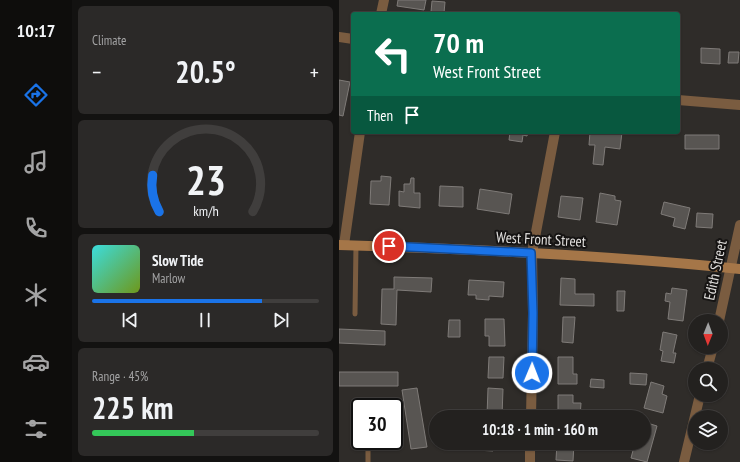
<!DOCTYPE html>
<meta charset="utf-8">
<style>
body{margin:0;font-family:"PT Sans Narrow",sans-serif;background:#2b2928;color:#f1f3f6;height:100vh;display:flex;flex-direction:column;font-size:15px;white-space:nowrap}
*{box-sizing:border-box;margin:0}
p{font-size:13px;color:#a3a3a4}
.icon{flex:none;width:22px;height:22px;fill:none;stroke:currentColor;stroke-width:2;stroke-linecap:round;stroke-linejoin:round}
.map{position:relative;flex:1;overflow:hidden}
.drawer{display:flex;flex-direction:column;gap:6px;padding:6px;background:#131211;width:267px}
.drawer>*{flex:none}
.guide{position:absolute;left:12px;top:12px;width:329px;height:122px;border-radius:4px;box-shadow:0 1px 3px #0004,0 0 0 1px #403e3d;background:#0b6e4f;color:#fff;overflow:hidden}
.needle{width:26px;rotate:181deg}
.controls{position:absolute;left:349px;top:314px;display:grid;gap:8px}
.controls a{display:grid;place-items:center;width:40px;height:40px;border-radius:50%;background:#23211f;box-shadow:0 1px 3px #0004,0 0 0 1px #403e3d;font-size:20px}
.speed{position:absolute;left:12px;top:398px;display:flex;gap:8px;font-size:20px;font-weight:700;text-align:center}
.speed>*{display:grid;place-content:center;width:52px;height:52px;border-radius:50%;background:#23211f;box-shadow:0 1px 3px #0004,0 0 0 1px #403e3d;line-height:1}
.speed .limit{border:2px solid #111;border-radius:6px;background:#fff;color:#111}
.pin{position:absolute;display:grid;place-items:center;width:34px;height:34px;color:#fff;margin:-17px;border:2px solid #fff;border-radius:50%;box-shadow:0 1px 4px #0007}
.me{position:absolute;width:44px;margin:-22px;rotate:1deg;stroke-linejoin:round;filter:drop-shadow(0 0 3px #0008)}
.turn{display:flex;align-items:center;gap:14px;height:84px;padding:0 16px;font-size:18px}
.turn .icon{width:52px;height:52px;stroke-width:2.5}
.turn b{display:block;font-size:28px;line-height:34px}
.then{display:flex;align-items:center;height:38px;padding:0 16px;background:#0003;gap:8px;font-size:15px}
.big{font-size:30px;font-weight:800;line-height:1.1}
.drawer .card{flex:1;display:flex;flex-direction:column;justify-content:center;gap:6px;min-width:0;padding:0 14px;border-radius:6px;background:#2b2928}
.drawer .dial{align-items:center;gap:0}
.dial svg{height:104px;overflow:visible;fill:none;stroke:#403e3d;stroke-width:7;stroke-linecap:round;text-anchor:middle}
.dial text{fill:#f1f3f6;stroke:none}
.song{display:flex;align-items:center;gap:12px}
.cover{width:48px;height:48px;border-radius:6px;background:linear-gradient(135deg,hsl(180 70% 55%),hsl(80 70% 35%))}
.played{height:4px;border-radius:2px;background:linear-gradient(90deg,#1a73e8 75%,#403e3d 75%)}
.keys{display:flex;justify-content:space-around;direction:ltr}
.heat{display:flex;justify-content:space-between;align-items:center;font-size:22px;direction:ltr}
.charge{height:6px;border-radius:3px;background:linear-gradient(90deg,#34c759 45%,#403e3d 0)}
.trip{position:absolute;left:90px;top:410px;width:222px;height:40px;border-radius:20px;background:#23211f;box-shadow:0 1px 3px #0004,0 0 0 1px #403e3d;font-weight:800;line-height:40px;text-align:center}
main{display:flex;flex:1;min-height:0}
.tab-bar{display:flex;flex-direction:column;width:72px;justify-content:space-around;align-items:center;background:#0e0d0c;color:#a3a3a4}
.tab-bar .icon{width:28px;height:28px}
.tab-bar .selected{color:#1a73e8}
.tab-bar b{font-size:18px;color:#f1f3f6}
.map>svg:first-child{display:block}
.building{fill:#585552;stroke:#7f7b78}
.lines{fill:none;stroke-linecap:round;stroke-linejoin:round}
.lane{stroke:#7a5c40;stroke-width:5}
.street{stroke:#7a5c40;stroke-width:10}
.secondary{stroke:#a57648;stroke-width:10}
.route-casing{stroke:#114b97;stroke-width:10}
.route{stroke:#1a73e8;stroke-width:7}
.labels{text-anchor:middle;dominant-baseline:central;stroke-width:4;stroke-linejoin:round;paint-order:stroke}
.street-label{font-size:15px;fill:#e1dfdd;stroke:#161413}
</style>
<main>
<nav class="tab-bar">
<b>10:17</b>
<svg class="icon selected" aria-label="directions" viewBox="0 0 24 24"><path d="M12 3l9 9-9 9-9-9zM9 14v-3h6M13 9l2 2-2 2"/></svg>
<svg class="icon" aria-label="music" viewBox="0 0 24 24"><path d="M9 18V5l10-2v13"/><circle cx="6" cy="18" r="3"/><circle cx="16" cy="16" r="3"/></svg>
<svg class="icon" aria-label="phone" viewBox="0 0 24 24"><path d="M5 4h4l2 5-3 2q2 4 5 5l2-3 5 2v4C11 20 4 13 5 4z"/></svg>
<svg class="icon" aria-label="climate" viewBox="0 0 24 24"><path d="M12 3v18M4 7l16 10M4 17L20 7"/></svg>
<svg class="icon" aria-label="car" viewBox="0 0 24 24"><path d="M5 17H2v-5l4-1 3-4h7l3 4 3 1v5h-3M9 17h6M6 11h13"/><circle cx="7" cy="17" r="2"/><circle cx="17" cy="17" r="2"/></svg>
<svg class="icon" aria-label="filters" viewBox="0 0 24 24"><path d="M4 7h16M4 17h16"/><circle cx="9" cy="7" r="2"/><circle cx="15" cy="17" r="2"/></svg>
</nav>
<section class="drawer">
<div class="card"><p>Climate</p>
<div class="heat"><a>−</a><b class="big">20.5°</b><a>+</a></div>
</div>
<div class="card dial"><svg viewBox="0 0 100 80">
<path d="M14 69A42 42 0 1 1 86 69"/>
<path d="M14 69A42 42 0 0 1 9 41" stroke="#1a73e8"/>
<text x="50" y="56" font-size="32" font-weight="700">23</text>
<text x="50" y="72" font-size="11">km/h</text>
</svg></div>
<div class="card">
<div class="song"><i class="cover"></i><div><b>Slow Tide</b><p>Marlow</p></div></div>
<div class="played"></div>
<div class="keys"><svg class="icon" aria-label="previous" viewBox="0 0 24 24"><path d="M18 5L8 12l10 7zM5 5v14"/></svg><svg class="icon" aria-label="pause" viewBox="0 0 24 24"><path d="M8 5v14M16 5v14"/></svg><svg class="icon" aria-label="next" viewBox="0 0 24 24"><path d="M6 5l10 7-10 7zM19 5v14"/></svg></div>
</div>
<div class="card"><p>Range · 45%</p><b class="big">225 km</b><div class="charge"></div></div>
</section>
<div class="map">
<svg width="401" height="462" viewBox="0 0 401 462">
<rect width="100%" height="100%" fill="#2f2c29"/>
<path class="building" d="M59,0h28l-2,10 -27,-4z
M93,1l13,1 -1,11 -13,-1z
M362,48l19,1v15l-19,-1z
M390,52h10l-1,11h-10z
M0,80l11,2 -7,34 -4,-1z
M171,132h18l-1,4 -4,-1 -1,7 -13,-2z
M251,132h32l-2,17 -15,-2 -2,18 -10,-1 2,-19h-6z
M346,135h34v14h-34z
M42,176l10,1 -2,28 -19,-1 1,-23h10z
M72,178h3v15h6v15l-21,-2v-15l5,1v-8h6z
M101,186l23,1v20l-24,-1z
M141,189l32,5 -3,20 -32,-5z
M261,193l15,3v4l6,1 -4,24 -21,-3z
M222,196l22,2 -3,22 -22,-3z
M325,202l26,6 -5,21 -12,-3 2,-8 -14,-4z
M358,213l16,1 -1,14 -16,-1z
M55,277l38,1 -1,14 -34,-2 -1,35 -15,-1 1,-35h12z
M222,278l14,1v15h19v12l-34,-1z
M130,280l35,2 -1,15 -14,-1v4l-13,-1v-4h-8z
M333,288l15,2 -4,31 -15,-2 2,-17 -5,-1 1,-8 5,1z
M278,291h8l-1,20h-7z
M224,317h12l-2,26 -11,-1z
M146,319h19l1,27h-16v-10h-4z
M110,320h11v17h-12z
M0,329l46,2v14l-46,-2z
M324,332l14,3 -4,18h3l-2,10 -13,-2 2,-10 -3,-1z
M150,357h15l-1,21h-15z
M219,357h15v17h4v10h-19z
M0,372h59v14h-59z
M291,373l17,1 -1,11 -16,-1z
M252,379l13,1v8l-14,-1z
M312,382l13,4 -2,8 5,2 -4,17 -19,-5z
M78,388l10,59 -16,2 -9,-59z
M149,388l15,1 -1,27h-15z
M219,395h15v8h8l-1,14h-22z
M305,422l13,4 -10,36 -16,-4 4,-15h9z
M120,443h34v8l-34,-2z
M218,443h17l-1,18 -17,-1z"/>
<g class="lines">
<path class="lane" d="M16,314l1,-69
M29,462v-21"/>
<path class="street" d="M42,14l3,-14
M0,37l14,2
M339,100l62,5
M5,245l16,-113
M380,321l21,-96
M368,369l6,-22
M192,417l2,-104 -1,-60 23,-121
M191,462v-19
M345,462l16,-67"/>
<path class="secondary" d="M0,245c134,4 268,10 401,24"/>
</g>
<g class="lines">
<g class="route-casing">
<path id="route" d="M50,246l142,7 2,60 -1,60"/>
</g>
<use href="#route" class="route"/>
</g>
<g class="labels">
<g class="street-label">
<text transform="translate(202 239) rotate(3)">West Front Street</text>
<text transform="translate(376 270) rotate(-78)">Edith Street</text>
</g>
</g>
</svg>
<div class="controls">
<a><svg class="needle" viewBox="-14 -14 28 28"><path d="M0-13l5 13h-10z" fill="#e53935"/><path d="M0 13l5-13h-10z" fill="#a3a3a4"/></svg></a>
<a><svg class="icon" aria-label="search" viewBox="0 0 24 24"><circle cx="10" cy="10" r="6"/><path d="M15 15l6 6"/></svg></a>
<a><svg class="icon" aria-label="layers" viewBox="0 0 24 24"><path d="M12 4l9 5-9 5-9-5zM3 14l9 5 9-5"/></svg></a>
</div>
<div class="speed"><div class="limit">30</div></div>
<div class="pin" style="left:50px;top:246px;background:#d93025"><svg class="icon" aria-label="arrive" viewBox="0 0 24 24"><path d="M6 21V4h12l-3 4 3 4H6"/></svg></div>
<svg class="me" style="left:193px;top:373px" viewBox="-20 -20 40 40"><circle r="17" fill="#1a73e8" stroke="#fff" stroke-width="3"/><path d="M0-11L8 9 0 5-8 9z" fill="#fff"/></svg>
<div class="trip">10:18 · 1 min · 160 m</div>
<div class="guide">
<div class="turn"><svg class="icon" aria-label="left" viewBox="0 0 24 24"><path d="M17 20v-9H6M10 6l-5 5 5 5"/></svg><div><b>70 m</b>West Front Street</div></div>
<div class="then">Then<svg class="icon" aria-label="arrive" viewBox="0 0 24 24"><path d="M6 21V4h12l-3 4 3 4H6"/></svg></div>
</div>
</div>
</main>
